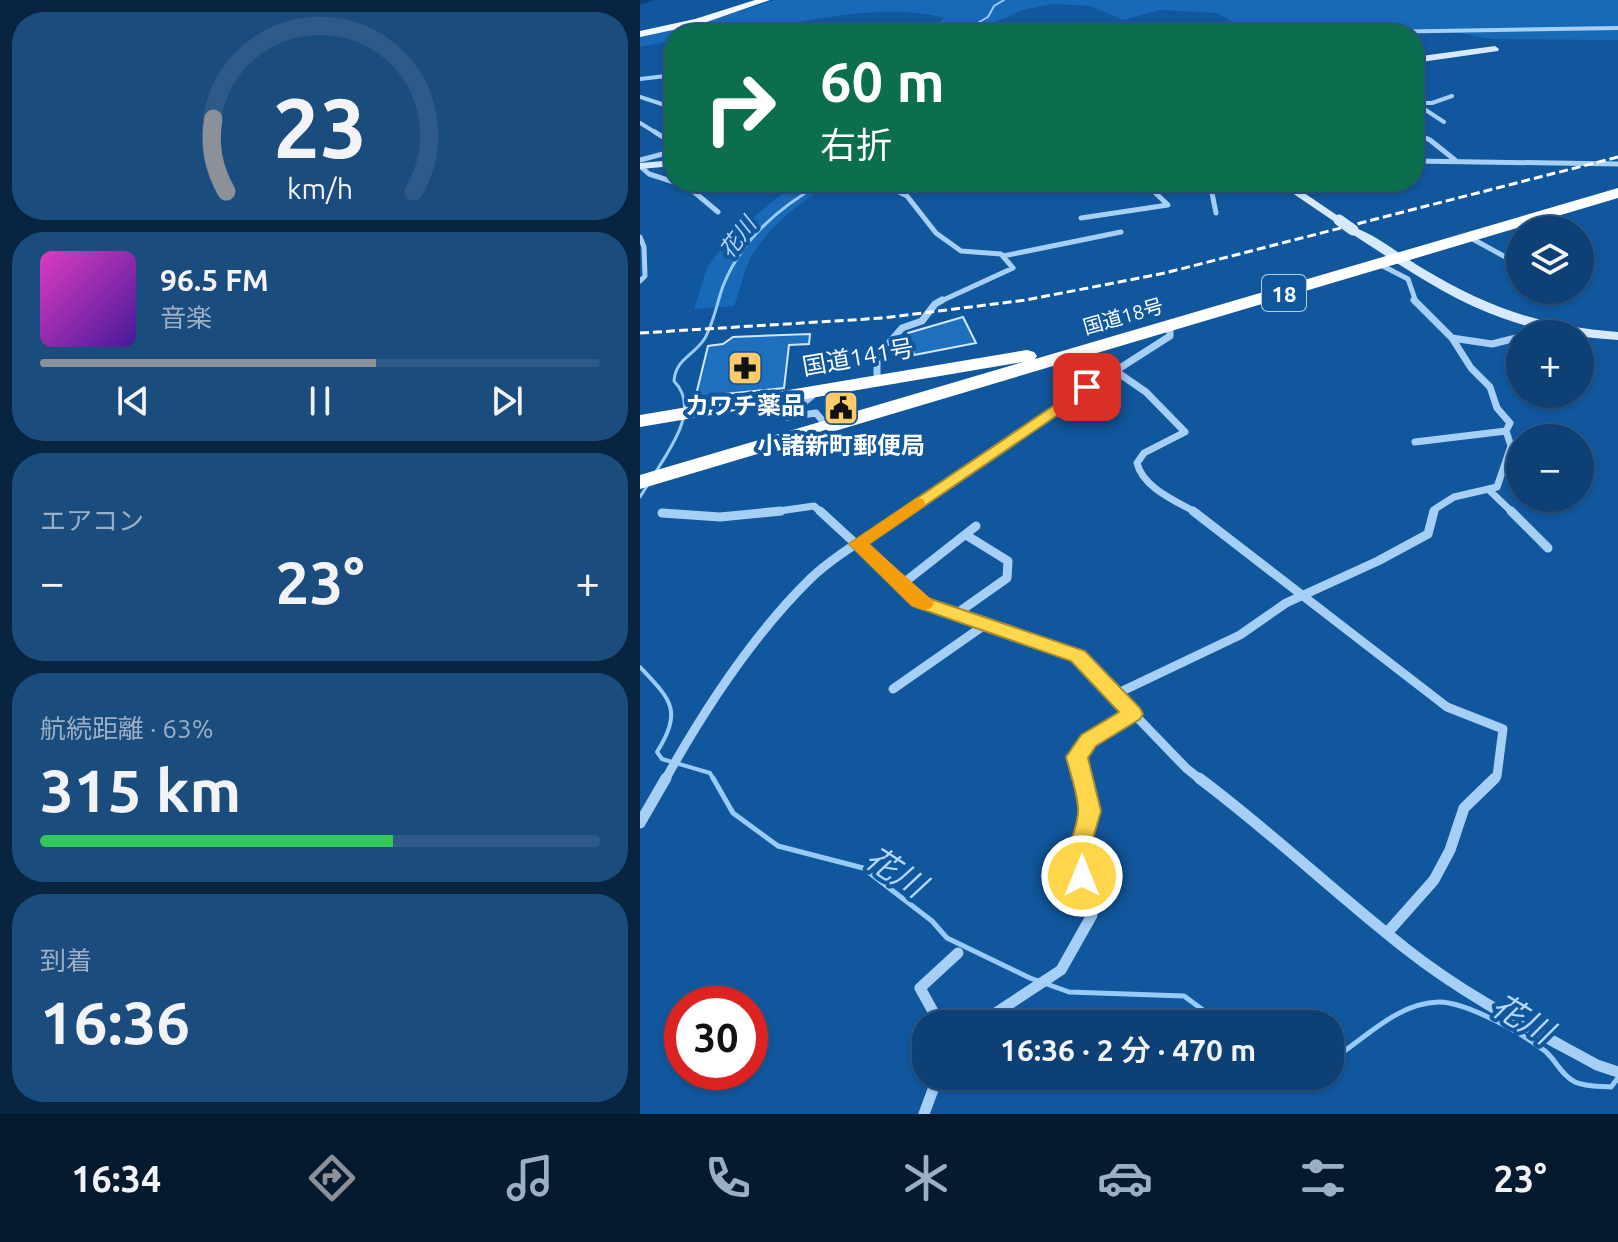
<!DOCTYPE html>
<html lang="ja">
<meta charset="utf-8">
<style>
body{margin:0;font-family:Ubuntu,"Noto Sans JP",sans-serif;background:#1b4c7e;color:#f1f3f6;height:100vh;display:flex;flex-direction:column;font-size:30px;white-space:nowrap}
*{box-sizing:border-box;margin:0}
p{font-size:26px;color:#9aafc5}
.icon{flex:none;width:44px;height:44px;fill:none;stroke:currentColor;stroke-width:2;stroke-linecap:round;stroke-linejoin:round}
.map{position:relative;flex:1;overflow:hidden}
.sheet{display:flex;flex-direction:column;gap:12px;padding:12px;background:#072441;width:640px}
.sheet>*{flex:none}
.top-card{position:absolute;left:24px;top:24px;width:760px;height:168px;border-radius:32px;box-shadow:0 2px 6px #0004,0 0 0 2px #2d5a88;background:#0b6e4f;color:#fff;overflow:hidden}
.tools{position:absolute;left:866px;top:216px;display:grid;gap:16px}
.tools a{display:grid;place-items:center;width:88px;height:88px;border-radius:50%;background:#0d4176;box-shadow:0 2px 6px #0004,0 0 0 2px #2d5a88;font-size:40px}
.speed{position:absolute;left:24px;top:986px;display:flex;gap:16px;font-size:40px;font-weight:700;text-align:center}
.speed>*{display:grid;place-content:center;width:104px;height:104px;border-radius:50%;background:#0d4176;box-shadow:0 2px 6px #0004,0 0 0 2px #2d5a88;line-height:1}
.speed .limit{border:12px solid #d22;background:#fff;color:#111}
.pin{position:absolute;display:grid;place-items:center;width:68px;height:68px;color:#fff;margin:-34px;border-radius:16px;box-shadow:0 4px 12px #0006}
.me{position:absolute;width:88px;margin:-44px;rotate:0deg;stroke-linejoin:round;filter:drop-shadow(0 0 6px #0008)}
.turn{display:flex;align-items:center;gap:28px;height:168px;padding:0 24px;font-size:36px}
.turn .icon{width:104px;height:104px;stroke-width:2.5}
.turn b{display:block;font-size:56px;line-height:68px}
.big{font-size:60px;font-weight:600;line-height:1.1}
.sheet .tile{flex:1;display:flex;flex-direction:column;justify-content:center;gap:12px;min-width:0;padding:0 28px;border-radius:32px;background:#1b4c7e}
.sheet .dial{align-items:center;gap:0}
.dial svg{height:208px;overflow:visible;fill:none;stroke:#2d5a88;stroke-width:7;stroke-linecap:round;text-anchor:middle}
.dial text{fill:#f1f3f6;stroke:none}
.song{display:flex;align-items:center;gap:24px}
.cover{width:96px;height:96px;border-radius:12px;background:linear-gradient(135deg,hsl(310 70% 55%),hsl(260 70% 35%))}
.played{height:8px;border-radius:4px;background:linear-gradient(90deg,#8c9099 60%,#2d5a88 60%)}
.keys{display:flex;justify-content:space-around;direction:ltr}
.heat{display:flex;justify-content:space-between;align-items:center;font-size:44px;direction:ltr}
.charge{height:12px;border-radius:6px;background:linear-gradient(90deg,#34c759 63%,#2d5a88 0)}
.trip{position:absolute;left:272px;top:1010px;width:432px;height:80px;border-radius:32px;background:#0d4176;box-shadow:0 2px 6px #0004,0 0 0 2px #2d5a88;font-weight:600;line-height:80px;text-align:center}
.dock{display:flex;height:128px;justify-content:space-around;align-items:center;background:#051a2f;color:#9aafc5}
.dock .icon{width:56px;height:56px}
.dock .on{color:#8c9099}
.dock b{font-size:36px;color:#f1f3f6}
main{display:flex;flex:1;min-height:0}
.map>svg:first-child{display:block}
.green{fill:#186ab8}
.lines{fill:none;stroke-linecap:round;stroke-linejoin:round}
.stream-far3{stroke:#98cbf8;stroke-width:2}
.stream-far2{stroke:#98cbf8;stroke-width:3}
.stream-far1{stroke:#98cbf8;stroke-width:4}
.stream{stroke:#98cbf8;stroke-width:5}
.river{fill:#0a4079;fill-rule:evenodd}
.building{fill:#1e6fbd;stroke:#cfe7fe;stroke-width:2}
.street-far4{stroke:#a6cff5;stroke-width:4}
.street-far3{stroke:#a6cff5;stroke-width:5}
.street-far2{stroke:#a6cff5;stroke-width:7}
.street-far1{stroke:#a6cff5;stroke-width:9}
.street{stroke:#a6cff5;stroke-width:11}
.secondary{fill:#d7eafd;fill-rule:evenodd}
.primary{fill:#f4f9ff;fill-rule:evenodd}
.highway{fill:#fff;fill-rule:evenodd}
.rail{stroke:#fff;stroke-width:3;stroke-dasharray:9 4;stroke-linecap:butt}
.secondary-bridge{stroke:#d7eafd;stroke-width:11}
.route{fill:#ffd54a;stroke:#a68a30;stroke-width:2}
.slow{fill:#f59e0b}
.labels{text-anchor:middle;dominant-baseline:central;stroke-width:8;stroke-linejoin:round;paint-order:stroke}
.far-street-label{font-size:20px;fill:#fff;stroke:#11579d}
.far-water-label{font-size:22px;font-style:italic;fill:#b3d8fb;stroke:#11579d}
.shield{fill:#11579d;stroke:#b8cde2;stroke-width:2}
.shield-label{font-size:22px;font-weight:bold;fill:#fff}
.street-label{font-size:24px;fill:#fff;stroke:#11579d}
.poi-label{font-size:24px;font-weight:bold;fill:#fff;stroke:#11579d}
.near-water-label{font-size:32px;font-style:italic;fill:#b3d8fb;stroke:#11579d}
</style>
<main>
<section class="sheet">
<div class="tile dial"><svg viewBox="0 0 100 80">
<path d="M14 69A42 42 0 1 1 86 69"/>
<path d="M14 69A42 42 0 0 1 9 41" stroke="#8c9099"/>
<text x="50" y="56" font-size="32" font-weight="700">23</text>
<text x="50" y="72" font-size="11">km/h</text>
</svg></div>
<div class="tile">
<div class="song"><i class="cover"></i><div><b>96.5 FM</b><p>音楽</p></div></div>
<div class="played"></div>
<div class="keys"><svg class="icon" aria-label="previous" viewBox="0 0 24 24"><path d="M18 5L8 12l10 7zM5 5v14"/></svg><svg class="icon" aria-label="pause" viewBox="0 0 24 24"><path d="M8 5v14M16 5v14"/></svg><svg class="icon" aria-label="next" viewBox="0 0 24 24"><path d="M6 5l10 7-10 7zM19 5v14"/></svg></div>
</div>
<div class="tile"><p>エアコン</p>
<div class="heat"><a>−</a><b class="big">23°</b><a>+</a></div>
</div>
<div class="tile"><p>航続距離 · 63%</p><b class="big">315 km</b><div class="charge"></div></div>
<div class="tile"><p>到着</p><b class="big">16:36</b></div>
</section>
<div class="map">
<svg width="978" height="1114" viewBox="0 0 978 1114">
<rect width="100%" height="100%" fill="#11579d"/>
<path class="green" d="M136,0h842v40l-128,-1 -44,-9 -78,-1 -1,5h-53l-73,-8 -24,-13 -57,-3 -37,10 -32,-14 -38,-2 -31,6 -52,24h-48l23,-16c-71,-18 -149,8 -221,16 -16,2 -34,0 -50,0v6l-34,7v-11l55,-11z
M156,182h36c-30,19 -65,45 -82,77 -7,14 -10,32 -16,47l-40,3 13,-41 21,-29z"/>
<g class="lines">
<path class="stream-far3" d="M318,34l30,-17 6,-11 10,-6"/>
<path class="stream-far2" d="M14,475c16,-27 47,-66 20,-94 2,-23 20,-25 31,-43 9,-16 12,-35 18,-52 19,-48 57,-80 101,-104
M0,497l7,-11"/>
<path class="stream-far1" d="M0,667c31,33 43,43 17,85l5,7 48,14 4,7"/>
<path class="stream" d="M73,778l20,35 45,33 85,22 69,53 15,17 83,40 39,14 115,4 38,28
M600,1076c9,3 20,8 30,7 66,-1 107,-80 169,-81 28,0 84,32 106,49 11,9 16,24 30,31 11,5 24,4 36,5l7,-9"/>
<path class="river" d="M0,0h14l-14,5z"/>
</g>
<path class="building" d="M323,317l13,26 -62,12 -6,-22z
M170,334l-1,10 -20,1 -5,43 -69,7 -4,5 -17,3 14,-57 15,-2 10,-7z"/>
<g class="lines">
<path class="street-far4" d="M615,34l363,-6
M0,79l34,-4
M0,97l34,11
M774,103h18l20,-7
M775,103l29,19
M0,123l18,11"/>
<path class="street-far3" d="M15,132l19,12
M774,133l16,7 25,20
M0,160l34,-9
M774,161l204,3
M0,166l9,8 25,8
M35,182l12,4 31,26
M198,182h12
M239,182l28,14 29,37 25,18 40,3 12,14 -74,34
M566,182l5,6 5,25
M441,218l87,-13 -24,-23
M0,237l4,10 1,29 -5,5
M829,237l51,28
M363,256l118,-24
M739,264l29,15 8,23"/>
<path class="street-far2" d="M774,300l38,38 19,30 19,19 7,21 13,15 -4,8 5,15 -14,41 -43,10 -19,12 -1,4
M886,334l5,-10
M812,338l40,6 28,-7
M474,370l32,22 39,40 -41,21 -7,10c6,25 39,38 60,50
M237,380v-23l25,-29 20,-7 13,-17 7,-4
M175,393l-28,24 29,-4 12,14
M775,442l91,-11
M849,490l24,23
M125,513l49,-7 8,7
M263,513l112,-78 155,-99v-9"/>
<path class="street-far1" d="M180,511l98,90 160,55 108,112 15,12
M553,511l254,196 56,22 -6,47 -4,4
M871,511l37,37
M22,513l58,4 61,-6
M261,585l75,-59
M316,614l51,-36 1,-17 -42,-26
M253,689l93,-65
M476,694l124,-59 46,-32 92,-42 50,-27 6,-23
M25,780c39,-70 88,-145 145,-201 26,-25 66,-47 96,-68
M442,780l-5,-23 12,-16 43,-27"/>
<path class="street" d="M559,778c71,53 136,115 206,170 59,47 126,81 192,117l21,7
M0,823l26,-45
M747,933l47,-53 16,-30 14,-42 31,-30
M300,1024l-20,-36 38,-35
M339,1024l82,-54 31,-55 -10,-39 -2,-34 10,-31 -8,-33
M284,1114l14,-38"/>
<path class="secondary" d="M855,46l4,3 -1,2 -84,12v-6z
M34,160v6l-34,3v-6z
M636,182h12l56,38 -9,2z
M713,227c24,8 47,28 69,41 67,40 118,58 196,64v8c-39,-3 -74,-7 -113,-21 -56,-19 -106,-55 -156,-87v-4z"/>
<path class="primary" d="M115,0h15l-69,24 -61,13v-6l55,-12z"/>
<path class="highway" d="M978,188v10l-978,291v-14l383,-113 -383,65v-12l387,-65 7,2 3,4 -2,3z"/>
<path class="rail" d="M0,333l243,-15 143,-18 139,-27 453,-116"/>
<path class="secondary-bridge" d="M699,220l14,10"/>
</g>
<path class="route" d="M447,383l6,1v7l-224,153 56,53 160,54 55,57 3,6 -3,5 -44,27 -8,12 13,53 -9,31 2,34 -4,7 -8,3 -9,-3c-15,-30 7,-52 5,-75 -1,-17 -8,-35 -12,-51l15,-22 38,-23 -48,-51 -159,-55 -63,-62z"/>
<path class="slow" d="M277,498l6,1 2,4 -2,4 -54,37 62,55 3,4 -3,5 -7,2 -12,-4 -63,-62z"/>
<defs>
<g id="pharmacy-square" transform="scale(1.8)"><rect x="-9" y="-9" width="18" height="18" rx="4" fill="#ffcb6a" stroke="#11579d"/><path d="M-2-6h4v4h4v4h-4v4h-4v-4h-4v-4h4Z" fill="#111"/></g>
<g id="civic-square" transform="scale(1.8)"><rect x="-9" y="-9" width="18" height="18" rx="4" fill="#ffcb6a" stroke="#11579d"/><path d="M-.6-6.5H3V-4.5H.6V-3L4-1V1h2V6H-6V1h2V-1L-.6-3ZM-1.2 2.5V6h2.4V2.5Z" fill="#111"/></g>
</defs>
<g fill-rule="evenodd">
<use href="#pharmacy-square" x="105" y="368"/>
<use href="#civic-square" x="201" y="408"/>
</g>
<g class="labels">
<g class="far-street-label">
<text transform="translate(483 316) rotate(-16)">国道18号</text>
</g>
<g class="far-water-label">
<text transform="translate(97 237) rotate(-53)">花川</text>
</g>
<rect class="shield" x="622" y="275" width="44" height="36" rx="6"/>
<g class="shield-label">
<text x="644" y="293">18</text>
</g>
<g class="street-label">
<text transform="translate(218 357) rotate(-10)">国道141号</text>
</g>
<g class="poi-label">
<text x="105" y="405">カワチ薬品</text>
<text x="201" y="445">小諸新町郵便局</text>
</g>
<g class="near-water-label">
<text transform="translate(256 871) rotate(33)">花川</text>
<text transform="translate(883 1018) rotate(31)">花川</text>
</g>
</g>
</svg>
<div class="tools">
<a><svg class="icon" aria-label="layers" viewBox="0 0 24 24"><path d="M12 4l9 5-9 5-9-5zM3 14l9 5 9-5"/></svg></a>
<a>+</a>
<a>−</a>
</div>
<div class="speed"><div class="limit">30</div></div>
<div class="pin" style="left:447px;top:387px;background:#d93025"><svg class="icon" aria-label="arrive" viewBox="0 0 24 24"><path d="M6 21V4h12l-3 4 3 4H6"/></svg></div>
<svg class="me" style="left:442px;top:876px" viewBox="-20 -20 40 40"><circle r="17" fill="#ffd54a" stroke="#fff" stroke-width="3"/><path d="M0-11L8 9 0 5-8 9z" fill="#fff"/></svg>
<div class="trip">16:36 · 2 分 · 470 m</div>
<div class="top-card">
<div class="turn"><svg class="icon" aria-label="right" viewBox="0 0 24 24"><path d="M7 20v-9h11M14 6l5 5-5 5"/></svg><div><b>60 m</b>右折</div></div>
</div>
</div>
</main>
<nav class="dock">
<b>16:34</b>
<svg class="icon on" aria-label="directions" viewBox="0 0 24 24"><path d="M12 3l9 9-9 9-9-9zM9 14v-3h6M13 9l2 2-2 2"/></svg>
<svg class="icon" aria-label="music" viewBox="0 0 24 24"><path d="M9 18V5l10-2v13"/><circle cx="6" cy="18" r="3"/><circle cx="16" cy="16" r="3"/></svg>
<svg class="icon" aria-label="phone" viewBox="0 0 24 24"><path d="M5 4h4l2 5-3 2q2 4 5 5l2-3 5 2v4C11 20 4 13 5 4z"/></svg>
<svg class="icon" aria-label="climate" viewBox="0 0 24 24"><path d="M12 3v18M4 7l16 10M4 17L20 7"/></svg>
<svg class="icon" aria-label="car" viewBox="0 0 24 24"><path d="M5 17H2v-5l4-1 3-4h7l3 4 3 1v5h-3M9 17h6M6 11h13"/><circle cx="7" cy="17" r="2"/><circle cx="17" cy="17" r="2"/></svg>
<svg class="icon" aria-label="filters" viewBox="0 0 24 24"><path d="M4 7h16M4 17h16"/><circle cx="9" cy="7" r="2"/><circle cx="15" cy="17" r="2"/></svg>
<b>23°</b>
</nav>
